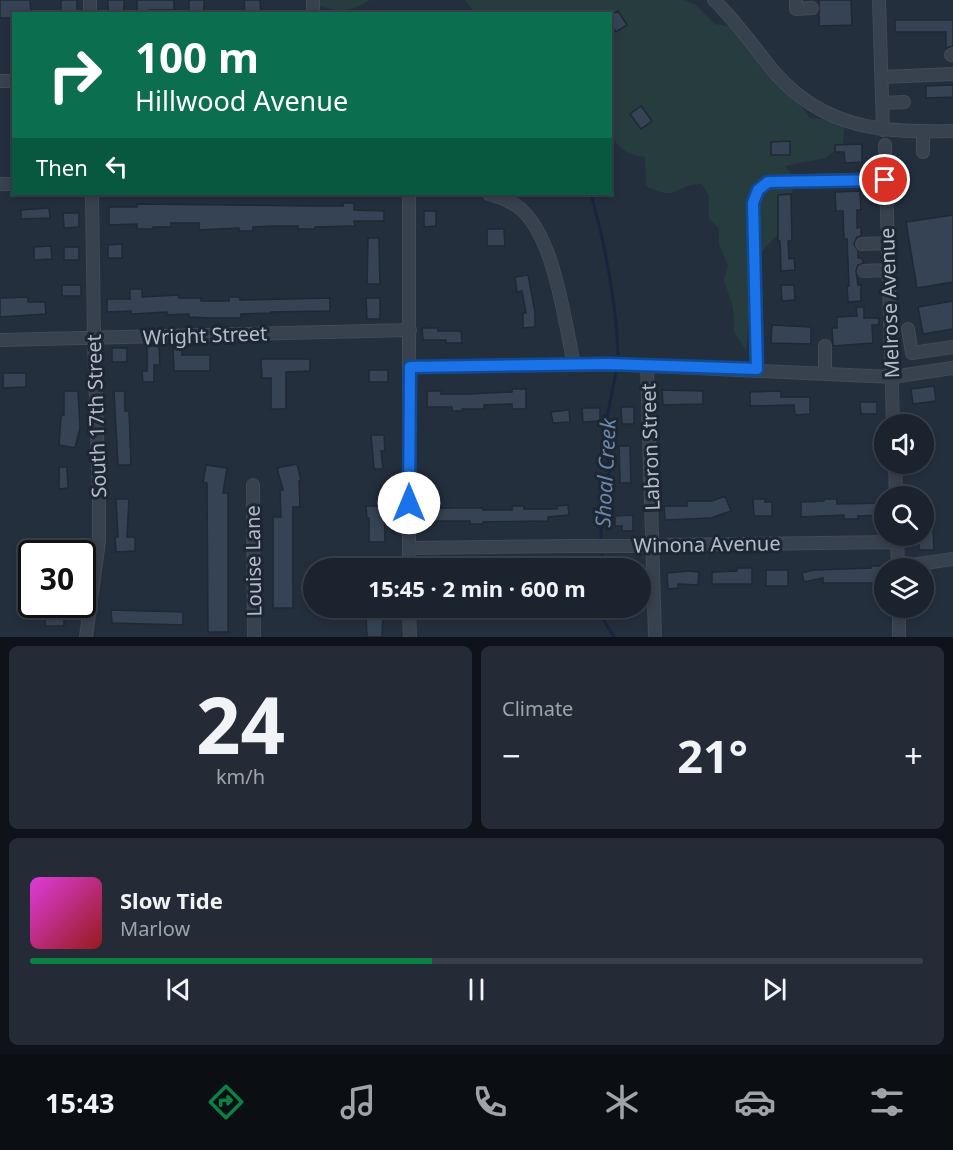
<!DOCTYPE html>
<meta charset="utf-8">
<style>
body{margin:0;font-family:"Noto Sans",sans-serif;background:#242b36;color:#f1f3f6;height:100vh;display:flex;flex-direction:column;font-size:22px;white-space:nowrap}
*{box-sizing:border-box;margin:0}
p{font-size:20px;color:#a0a4aa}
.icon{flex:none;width:33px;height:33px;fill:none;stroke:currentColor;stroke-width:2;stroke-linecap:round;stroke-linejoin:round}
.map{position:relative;height:637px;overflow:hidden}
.drawer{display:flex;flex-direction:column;gap:9px;padding:9px;background:#0f1319;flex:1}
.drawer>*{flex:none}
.guide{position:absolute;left:12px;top:12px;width:600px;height:183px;border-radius:0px;box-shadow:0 3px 9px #0003,0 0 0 2px #39404a;background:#0b6e4f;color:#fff;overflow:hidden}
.buttons{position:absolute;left:874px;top:414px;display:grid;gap:12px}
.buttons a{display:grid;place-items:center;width:60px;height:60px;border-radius:50%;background:#1b232e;box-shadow:0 3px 9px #0003,0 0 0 2px #39404a;font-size:30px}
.speed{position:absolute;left:18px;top:540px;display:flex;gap:12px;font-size:30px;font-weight:700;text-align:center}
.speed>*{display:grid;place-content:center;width:78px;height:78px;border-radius:50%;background:#1b232e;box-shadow:0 3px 9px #0003,0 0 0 2px #39404a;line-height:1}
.speed .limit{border:3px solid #111;border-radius:9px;background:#fff;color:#111}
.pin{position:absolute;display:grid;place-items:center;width:51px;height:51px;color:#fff;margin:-26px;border:3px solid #fff;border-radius:50%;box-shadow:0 2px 6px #0007}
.me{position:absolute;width:66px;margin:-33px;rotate:0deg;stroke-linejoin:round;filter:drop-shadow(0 0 4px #0008)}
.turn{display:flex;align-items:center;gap:21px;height:126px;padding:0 24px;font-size:27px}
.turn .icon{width:78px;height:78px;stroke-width:2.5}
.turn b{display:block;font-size:42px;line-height:51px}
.then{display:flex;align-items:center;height:57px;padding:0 24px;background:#0003;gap:12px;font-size:22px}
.big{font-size:45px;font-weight:700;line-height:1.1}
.drawer .card{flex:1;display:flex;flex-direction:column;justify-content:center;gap:9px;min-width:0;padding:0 21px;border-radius:9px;background:#242b36}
.drawer .dial{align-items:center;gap:0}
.dial b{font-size:78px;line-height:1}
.song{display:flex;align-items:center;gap:18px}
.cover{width:72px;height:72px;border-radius:9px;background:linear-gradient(135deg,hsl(300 70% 55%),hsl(0 70% 35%))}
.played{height:6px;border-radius:3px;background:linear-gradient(90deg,#0b8043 45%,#39404a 45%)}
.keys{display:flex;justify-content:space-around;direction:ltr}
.heat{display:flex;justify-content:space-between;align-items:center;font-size:33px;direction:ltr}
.drawer .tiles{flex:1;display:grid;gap:9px;grid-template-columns:1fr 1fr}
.card:last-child{grid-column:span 2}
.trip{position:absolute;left:303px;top:558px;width:348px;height:60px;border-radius:30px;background:#1b232e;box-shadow:0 3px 9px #0003,0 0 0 2px #39404a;font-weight:700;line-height:60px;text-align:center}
.menu{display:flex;height:96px;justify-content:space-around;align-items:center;background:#0b0e12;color:#a0a4aa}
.menu .icon{width:42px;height:42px}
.menu .active{color:#0b8043}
.menu b{font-size:27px;color:#f1f3f6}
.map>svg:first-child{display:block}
.green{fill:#263c3f}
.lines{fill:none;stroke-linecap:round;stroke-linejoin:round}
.stream{stroke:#17263c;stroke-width:3}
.building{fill:#364354;stroke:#1f2835;stroke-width:1.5}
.minor-casing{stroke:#414a57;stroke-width:14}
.minor{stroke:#38414e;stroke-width:12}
.route-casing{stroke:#114b97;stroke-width:15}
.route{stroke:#1a73e8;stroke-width:10}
.labels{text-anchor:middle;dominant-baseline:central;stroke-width:6;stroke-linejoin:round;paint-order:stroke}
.street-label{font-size:20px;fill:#b4bcc9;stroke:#1d2633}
.water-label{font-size:21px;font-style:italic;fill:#6d86a8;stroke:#1d2633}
</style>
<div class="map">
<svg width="953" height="637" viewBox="0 0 953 637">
<rect width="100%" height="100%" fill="#242f3e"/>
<path class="green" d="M313,0h57c-24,14 -32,13 -57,3z
M465,0h219l12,5 19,19 27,4 68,90 35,3 -2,23 -17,14 -41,8 11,15 -18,53 -24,26 -8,91 -12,-20 -1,-23 -9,-28 4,-14 -9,-22v-15l-10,-11v-22l-7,-12c-28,0 -23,19 -56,2l-1,-29c-15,-1 -25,-8 -34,-20l-1,-123h-114l-5,-3 -16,2z"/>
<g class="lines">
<path class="stream" d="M591,194c14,51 25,107 27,160
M601,538v-12l8,-53 -4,-47 11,-53
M601,568l1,-13
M601,608v8l13,21"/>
</g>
<path class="building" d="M0,0h30l1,14h-20v4h-11z
M61,0h16v14h-16z
M108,0h16v14h-16z
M137,0h37v10h-25v4h-12z
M189,0h15v14h-15z
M244,0h16l1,14h-16z
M819,0h32l1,25 -33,1z
M618,11l9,14 -11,7 -6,-9v-8z
M895,20h58v26l-7,2v-16h-51z
M953,85v12l-27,1v-12z
M641,106l11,15 -11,8 -11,-15z
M790,141v14h-19v-13z
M862,144v18l-17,1 -1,-11h-9v-7z
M860,191l1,19h-4v18l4,-1v9l-4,1 -3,7 4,7v7h4l1,5 -5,2 -2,6 2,14h3v16l-13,1 -1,-16h2l-2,-47h-3l-1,-28h-7l-1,-19z
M791,194l1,47h-4l1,18 5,-1 1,12 -14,1 -1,-30h-2v-46z
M343,203h11v7l30,1v10h-30l1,5 -40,1v2h-17v-3h-24l-21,1v4h-14v-3l-40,2v-7h-28v4h-18v2h-16v-5l-28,1v-18h28v-3l178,2h28z
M49,208l1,10 -29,1v-9z
M424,211h12v15l-12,1z
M63,213h16v14l-15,1z
M953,215v67l-36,6 -11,-66z
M487,229h17l1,17h-18z
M368,238h11l1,46h-13z
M122,244v14h-14v-13z
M51,246l1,13 -18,1v-13z
M64,247h15v13h-15z
M528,275l7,37v15l-12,1v-15h3l-4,-22 -5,1 -2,-15z
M62,285h19v11h-19z
M781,285h13l1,15 -13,1z
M130,289h12v8l36,-2 1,3h22v3h28v-4h11v3l90,-2v13l-59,1v1l-30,1v4h-32l-20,-1v-3l-22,1v-3l-36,2v-3l-24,1v-13h23z
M28,297v5h17l1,12 -46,3v-19z
M366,298h14v21h-13z
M953,301v28l-30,5 -5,-27z
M856,307h8v11h15v7h-7l1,18 -40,3 -1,-18h5v-11l20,-1z
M772,325l39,2v17l-40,-1z
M422,328h16v3h23l1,12h-16v-3h-23z
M147,346h12l1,19h-6v17h-11l-1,-11h5z
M173,346h9v9h28v16h-36z
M112,348h15v14h-15z
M261,359h49v12l-24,1v37h-15v-31h-9z
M369,370h19v12h-19z
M3,373h23v14l-23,1z
M934,386l2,15 -23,3 -2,-15z
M512,389h14v20h-14v-5l-28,1v4h-22l1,2h-11v-4h-25v-16h14v3h27l44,-2z
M662,390l41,1v13l-40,1z
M64,391h14l2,37 -5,20 -16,-3 2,-29 3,-1z
M114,391h11v20h4l2,54h-13z
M781,391v6h29v17l-15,1 -1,-10 -44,1v-14z
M860,402h17v12h-16z
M621,407h13v17h-12z
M582,408h18v13l-17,1z
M569,410l1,12 -17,1 -2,-11z
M371,435h13l1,16h-4l2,18h-9z
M619,446h11l1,37h-11z
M297,464l4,17h-2l1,26h-7v101h-20v-91h8l-1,-27h3l-6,-22z
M206,465l21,3 -4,25h5v139h-20l-1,-149 -4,-1z
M59,467h8l1,21 -9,1z
M725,496l6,15 -20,7 -46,2 -1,-14h23v-5h25z
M116,499h13l-2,38h8v14l-19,1 -1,-15h3z
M753,499h12v3h7v14h-18z
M824,499h13v5l46,-1 1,12 -26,1v3h-14v-4l-43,2v-15l23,-1z
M568,505l1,10 -21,2v4l-65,1v2h-13v-3h-41v-13h53l1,2h29v-4h12v3h33v-3z
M366,506h18l1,36h-16v-24h-2z
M924,506h8l2,44h-15v-14h5z
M633,515v16h-11v-5h-7v-10z
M871,566h14v20h-13v-3h-49v-5l-19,4 -2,-9 12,-3 57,-2z
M737,568h15v16h-40v-12l25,-1z
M766,570h22v16h-22z
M689,571l10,1 -1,13 -20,-1v4l-10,1 -1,-16z
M111,610l72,2v13l-71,-2z
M383,612l-1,25h-15l-1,-24z
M64,614v12h-19v-11z"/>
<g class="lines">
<g class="minor-casing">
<path id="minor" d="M90,0v14
M313,0v14
M714,0c24,23 41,49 62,74 49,55 108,59 177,57
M796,0v9l16,-1
M879,0l4,130
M951,55l2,-1
M882,77l71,-3
M0,81h14
M883,103l21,-1
M923,132v20
M885,145l8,279
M0,184h14
M409,194v374
M489,194c11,3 24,8 33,16 33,31 42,109 52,154
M862,244l25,-1
M864,271l24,-1
M908,329l4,24 41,-6
M0,340l410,-10
M825,346v27
M647,365l8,272
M410,367l199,-3 283,13 61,-9
M757,369l-4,-166 5,-13 10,-8 117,-3
M895,464l1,32
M253,485l1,152
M897,536l1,32
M409,548l488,-6
M898,567l55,-8
M409,608l1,29
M899,608v29
M86,637l13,-96v-45l-5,-158 -2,-144"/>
</g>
<use href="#minor" class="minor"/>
</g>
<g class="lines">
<g class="route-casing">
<path id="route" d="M409,503l1,-136 199,-3 148,5 -4,-166 5,-13 10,-8 117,-2"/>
</g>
<use href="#route" class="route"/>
</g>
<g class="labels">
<g class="street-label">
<text transform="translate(889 303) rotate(-92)">Melrose Avenue</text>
<text transform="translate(205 335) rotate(-2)">Wright Street</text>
<text transform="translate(96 416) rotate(-92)">South 17th Street</text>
<text transform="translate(650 447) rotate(-92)">Labron Street</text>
<text transform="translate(707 544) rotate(-1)">Winona Avenue</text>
<text transform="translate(253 561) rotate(-91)">Louise Lane</text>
</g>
<g class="water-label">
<text transform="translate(605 473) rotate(-87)">Shoal Creek</text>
</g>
</g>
</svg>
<div class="buttons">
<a><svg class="icon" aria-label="sound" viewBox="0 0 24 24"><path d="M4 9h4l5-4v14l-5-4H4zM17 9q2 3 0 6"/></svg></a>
<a><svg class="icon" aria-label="search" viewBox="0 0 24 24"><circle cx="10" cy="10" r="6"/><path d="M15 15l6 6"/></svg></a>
<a><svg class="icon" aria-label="layers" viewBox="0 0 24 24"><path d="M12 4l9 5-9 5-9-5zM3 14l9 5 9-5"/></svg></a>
</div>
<div class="speed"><div class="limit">30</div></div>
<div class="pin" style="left:885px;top:180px;background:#d93025"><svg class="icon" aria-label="arrive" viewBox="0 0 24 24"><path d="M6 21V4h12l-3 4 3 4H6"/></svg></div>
<svg class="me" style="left:409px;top:503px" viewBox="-20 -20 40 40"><circle r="19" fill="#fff"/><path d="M0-13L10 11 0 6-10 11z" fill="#1a73e8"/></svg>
<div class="trip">15:45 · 2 min · 600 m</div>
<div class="guide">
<div class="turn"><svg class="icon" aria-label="right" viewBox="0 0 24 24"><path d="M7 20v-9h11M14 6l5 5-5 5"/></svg><div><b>100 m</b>Hillwood Avenue</div></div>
<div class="then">Then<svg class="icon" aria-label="left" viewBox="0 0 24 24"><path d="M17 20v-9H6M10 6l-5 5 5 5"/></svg></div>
</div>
</div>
<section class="drawer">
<div class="tiles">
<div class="card dial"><b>24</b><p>km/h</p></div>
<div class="card"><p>Climate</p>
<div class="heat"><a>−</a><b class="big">21°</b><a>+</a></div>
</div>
<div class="card">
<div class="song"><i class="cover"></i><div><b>Slow Tide</b><p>Marlow</p></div></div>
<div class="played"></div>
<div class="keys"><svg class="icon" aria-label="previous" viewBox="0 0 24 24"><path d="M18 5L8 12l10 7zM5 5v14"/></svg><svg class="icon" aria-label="pause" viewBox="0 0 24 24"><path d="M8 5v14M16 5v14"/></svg><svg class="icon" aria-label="next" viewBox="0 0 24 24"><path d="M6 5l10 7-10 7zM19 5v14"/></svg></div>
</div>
</div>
</section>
<nav class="menu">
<b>15:43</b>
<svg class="icon active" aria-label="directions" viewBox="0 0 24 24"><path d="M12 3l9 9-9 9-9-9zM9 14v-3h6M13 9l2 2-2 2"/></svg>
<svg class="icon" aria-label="music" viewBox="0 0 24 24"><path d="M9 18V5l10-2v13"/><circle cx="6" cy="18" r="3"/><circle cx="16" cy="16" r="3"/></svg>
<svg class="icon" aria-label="phone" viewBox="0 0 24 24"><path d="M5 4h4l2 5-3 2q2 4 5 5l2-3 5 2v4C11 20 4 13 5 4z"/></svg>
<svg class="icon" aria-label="climate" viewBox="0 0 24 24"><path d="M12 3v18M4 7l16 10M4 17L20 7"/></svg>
<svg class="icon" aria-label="car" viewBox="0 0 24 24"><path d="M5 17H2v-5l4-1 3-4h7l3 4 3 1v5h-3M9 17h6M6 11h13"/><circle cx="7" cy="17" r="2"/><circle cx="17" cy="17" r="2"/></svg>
<svg class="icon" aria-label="filters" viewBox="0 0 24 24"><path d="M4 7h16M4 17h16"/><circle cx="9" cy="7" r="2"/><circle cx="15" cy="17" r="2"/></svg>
</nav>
